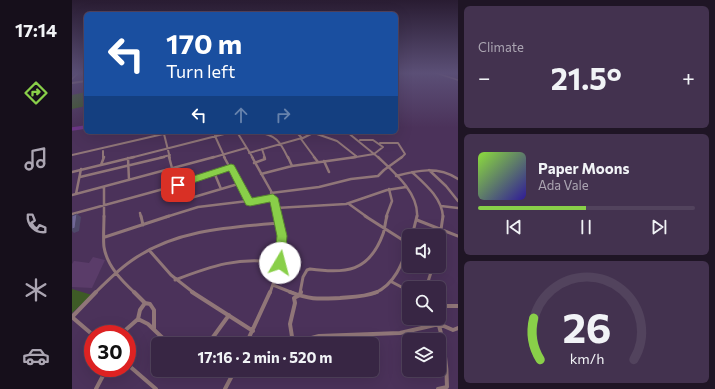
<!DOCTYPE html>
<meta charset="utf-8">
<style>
body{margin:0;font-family:Commissioner,sans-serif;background:#43324f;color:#f1f3f6;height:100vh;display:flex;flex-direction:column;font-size:15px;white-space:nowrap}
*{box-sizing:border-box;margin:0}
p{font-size:13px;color:#aba5b2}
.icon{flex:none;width:22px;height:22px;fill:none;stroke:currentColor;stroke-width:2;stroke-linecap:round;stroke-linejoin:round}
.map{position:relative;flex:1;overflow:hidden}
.sheet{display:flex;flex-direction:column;gap:6px;padding:6px;background:#1f1525;width:257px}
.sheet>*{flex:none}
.banner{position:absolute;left:12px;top:12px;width:314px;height:122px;border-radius:6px;box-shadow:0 4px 16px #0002,0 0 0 1px #52435d;background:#1a4fa0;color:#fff;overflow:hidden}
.fabs{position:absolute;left:330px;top:229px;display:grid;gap:8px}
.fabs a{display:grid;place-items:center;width:44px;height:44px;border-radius:6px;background:#382644;box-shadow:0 4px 16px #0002,0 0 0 1px #52435d;font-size:20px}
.speed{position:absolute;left:12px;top:325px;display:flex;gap:8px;font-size:20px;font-weight:700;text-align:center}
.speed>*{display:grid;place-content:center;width:52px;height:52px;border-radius:50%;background:#382644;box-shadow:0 4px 16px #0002,0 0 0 1px #52435d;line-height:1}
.speed .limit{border:6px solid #d22;background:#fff;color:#111}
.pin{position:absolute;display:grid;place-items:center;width:34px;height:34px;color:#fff;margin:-17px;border-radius:8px;box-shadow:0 2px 6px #0006}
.me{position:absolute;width:44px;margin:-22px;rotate:8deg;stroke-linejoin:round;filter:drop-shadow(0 0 3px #0008)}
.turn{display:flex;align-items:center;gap:14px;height:84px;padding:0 16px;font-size:18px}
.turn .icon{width:52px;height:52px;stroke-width:2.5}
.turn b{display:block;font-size:28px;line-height:34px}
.lanes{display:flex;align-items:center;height:38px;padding:0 16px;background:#0003;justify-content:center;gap:20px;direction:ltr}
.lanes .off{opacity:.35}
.big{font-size:30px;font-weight:700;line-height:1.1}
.sheet .card{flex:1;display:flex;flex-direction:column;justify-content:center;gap:6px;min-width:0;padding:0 14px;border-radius:6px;background:#43324f}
.sheet .dial{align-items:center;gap:0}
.dial svg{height:104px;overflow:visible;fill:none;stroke:#52435d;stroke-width:7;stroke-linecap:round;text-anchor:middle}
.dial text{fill:#f1f3f6;stroke:none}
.song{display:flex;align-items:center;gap:12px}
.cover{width:48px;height:48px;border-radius:6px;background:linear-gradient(135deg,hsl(90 70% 55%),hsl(250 70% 35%))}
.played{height:4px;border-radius:2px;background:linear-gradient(90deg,#89cf49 50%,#52435d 50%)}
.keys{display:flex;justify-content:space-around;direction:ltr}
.heat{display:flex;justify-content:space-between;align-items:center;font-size:22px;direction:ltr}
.trip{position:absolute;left:79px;top:337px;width:228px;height:40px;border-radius:6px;background:#382644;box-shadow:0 4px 16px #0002,0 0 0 1px #52435d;font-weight:700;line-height:40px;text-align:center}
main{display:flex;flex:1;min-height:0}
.tabs{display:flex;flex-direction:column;width:72px;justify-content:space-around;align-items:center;background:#160f1b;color:#aba5b2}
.tabs .icon{width:28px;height:28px}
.tabs .active{color:#89cf49}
.tabs b{font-size:18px;color:#f1f3f6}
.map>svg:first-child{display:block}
.built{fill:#5a3c69}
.green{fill:#3e5b26}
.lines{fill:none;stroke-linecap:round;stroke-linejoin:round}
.river{stroke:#6c3787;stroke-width:3.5}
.minor-far4{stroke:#907678;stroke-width:1.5}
.minor-far3{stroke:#907678;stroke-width:2}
.minor-far2{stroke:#907678;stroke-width:2.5}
.minor-far1{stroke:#907678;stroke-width:3}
.minor{stroke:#907678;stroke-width:4}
.tertiary{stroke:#907678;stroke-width:2}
.shaded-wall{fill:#4e4869}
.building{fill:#706796;stroke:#4e4869}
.route{fill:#89cf49;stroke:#59872f}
</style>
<main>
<nav class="tabs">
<b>17:14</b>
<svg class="icon active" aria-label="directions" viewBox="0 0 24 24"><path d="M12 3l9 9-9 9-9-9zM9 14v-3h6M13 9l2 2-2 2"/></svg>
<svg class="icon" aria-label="music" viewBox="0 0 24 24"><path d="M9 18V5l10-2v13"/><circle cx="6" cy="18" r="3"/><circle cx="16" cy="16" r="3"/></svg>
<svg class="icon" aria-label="phone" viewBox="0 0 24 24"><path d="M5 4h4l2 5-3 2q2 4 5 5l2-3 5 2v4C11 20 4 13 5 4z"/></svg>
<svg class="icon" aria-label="climate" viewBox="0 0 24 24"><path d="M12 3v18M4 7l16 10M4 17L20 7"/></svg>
<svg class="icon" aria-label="car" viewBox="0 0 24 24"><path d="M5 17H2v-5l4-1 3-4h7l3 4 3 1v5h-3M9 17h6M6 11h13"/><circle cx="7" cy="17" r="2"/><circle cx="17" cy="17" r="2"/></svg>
</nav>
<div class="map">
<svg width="386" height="389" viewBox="0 0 386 389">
<rect width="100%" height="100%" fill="#4b325a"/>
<path class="built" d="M21,257l12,3 -13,28 -20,-1v-23l2,-3 15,2z"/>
<path class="green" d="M14,92v14l-14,3v-14z
M0,289l20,6 -20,18z"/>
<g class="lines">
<path class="river" d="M0,129l14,-2"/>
<path class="minor-far4" d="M364,73l22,7
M0,79l6,-6"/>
<path class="minor-far3" d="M165,132l16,26
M185,132c19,3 23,9 31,26
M224,132l6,6
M275,132l32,26
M242,133l23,8 19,15
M92,134l6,24
M143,136l10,22
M229,139l14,19
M229,139l12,-6
M308,143h18l7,11 -4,4
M190,149l3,9
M31,151v7
M177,153l53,-15
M0,155l100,-23
M58,158l102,-26
M87,158l11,-3
M139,158l35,-10
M278,158l24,-4 9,-7 -10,-7h-13"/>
<path class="minor-far2" d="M97,157l3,11
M152,157l25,45
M180,157l19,34 8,26
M216,157l4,9
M242,157l4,5
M306,157c16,15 41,36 39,60
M56,158l1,22
M252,161l5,11
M182,163l11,-4 -1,-2
M29,165l3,-8
M357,170l17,16 12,15
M0,172l62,-15
M142,172l7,17
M340,172c13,12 30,26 31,45
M189,174l31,-8 64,-9
M324,176c22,-6 42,-10 62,3
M8,177l84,-20
M106,185l3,13 3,2 54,-16
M32,187v30
M199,193l48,-6 32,-8 27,-3 6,-6 18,-13
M4,194l5,-25
M0,195l142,-38
M277,204l18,13
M369,206l17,2
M204,208l70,-4 41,-14 19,-3
M68,213l1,4
M0,214l106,-29 53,-18
M94,217l32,-10 75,-9
M314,217l6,-16 -3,-12"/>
<path class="minor-far1" d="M32,216c0,8 -1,24 0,31 3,19 18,34 31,46
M69,216l2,9
M293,216l44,28
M345,220l41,16
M340,236l5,-20
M33,237l64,-21
M367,243l4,-27
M77,250l22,25 23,18
M103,280c36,-14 65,-24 104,-17
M320,282l17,9
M201,285l20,8
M354,288l7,-22
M23,293c11,-11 23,-23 36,-32 43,-31 98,-34 149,-38
M198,293c9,-26 15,-50 9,-77
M228,293l3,-16 4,-7 3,-1c36,5 59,3 73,-35 2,-5 2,-12 4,-18
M303,293c20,-9 27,-29 34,-49"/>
<path class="minor" d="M62,292l11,11
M120,292l61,39
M218,292c21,8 28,7 50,6 13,-1 25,-1 37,-6
M229,292l-1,3 -6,3 1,5 -5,21 3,19 26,-7 81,-3 39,-9 14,6 5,-2
M367,306h19
M365,318c7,23 10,45 10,69l-9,2
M66,319l2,-9 5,-7 5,1 4,6v19
M49,334l17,-15 10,5 21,20
M21,335l-21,-18 24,-25
M136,344l21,-29
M174,344l24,-52
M55,364l29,25
M24,389l11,-21
M153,389l10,-19"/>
<path class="tertiary" d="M0,83l14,-2"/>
</g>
<path class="shaded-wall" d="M5,214l4,3 -2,14 -5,2 -2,-2v-2z"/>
<path class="building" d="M5,214l-2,14 -3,1v-13z"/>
<linearGradient id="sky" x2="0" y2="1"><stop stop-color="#291c32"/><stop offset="0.57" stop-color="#5b4f76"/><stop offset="1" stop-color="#5b4f76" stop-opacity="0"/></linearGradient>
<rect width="386" height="128" fill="url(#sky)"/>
<path class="route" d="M159,164l3,1 18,33 21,-4 5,4 9,38 -3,31 -4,1 -5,-1 -1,-4 3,-27 -7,-34 -20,4 -4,-1 -17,-34 -51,17 -4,-3 1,-3z"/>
</svg>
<div class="fabs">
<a><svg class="icon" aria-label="sound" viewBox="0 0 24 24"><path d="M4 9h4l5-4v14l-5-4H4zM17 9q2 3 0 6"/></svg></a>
<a><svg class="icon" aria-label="search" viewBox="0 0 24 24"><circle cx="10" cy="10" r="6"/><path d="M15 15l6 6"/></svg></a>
<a><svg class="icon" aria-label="layers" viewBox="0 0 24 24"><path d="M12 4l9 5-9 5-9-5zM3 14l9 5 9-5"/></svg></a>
</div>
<div class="speed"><div class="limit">30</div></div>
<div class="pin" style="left:106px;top:185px;background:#d93025"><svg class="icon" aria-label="arrive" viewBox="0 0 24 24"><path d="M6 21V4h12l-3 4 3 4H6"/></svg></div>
<svg class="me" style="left:208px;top:263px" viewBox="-20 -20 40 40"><circle r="19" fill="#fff"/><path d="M0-13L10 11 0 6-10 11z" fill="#89cf49"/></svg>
<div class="trip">17:16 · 2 min · 520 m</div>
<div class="banner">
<div class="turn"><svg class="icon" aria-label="left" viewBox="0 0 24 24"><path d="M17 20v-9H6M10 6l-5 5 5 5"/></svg><div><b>170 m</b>Turn left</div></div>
<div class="lanes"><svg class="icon" aria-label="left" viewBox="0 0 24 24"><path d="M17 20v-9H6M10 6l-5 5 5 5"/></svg><svg class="icon off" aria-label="ahead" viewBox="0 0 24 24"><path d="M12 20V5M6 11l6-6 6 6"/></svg><svg class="icon off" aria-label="right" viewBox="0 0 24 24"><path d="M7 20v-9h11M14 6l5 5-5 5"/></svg></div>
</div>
</div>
<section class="sheet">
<div class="card"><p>Climate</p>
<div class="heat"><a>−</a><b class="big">21.5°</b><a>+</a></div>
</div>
<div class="card">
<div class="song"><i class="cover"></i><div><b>Paper Moons</b><p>Ada Vale</p></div></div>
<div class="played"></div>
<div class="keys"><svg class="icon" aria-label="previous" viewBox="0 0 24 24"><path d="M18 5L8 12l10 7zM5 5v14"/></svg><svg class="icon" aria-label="pause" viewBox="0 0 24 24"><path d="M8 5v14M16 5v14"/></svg><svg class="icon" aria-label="next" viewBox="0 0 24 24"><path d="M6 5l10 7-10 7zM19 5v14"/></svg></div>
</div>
<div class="card dial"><svg viewBox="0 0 100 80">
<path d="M14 69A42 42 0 1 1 86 69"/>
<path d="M14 69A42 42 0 0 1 9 37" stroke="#89cf49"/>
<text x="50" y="56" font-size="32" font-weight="700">26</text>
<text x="50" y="72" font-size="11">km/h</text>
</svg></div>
</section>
</main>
